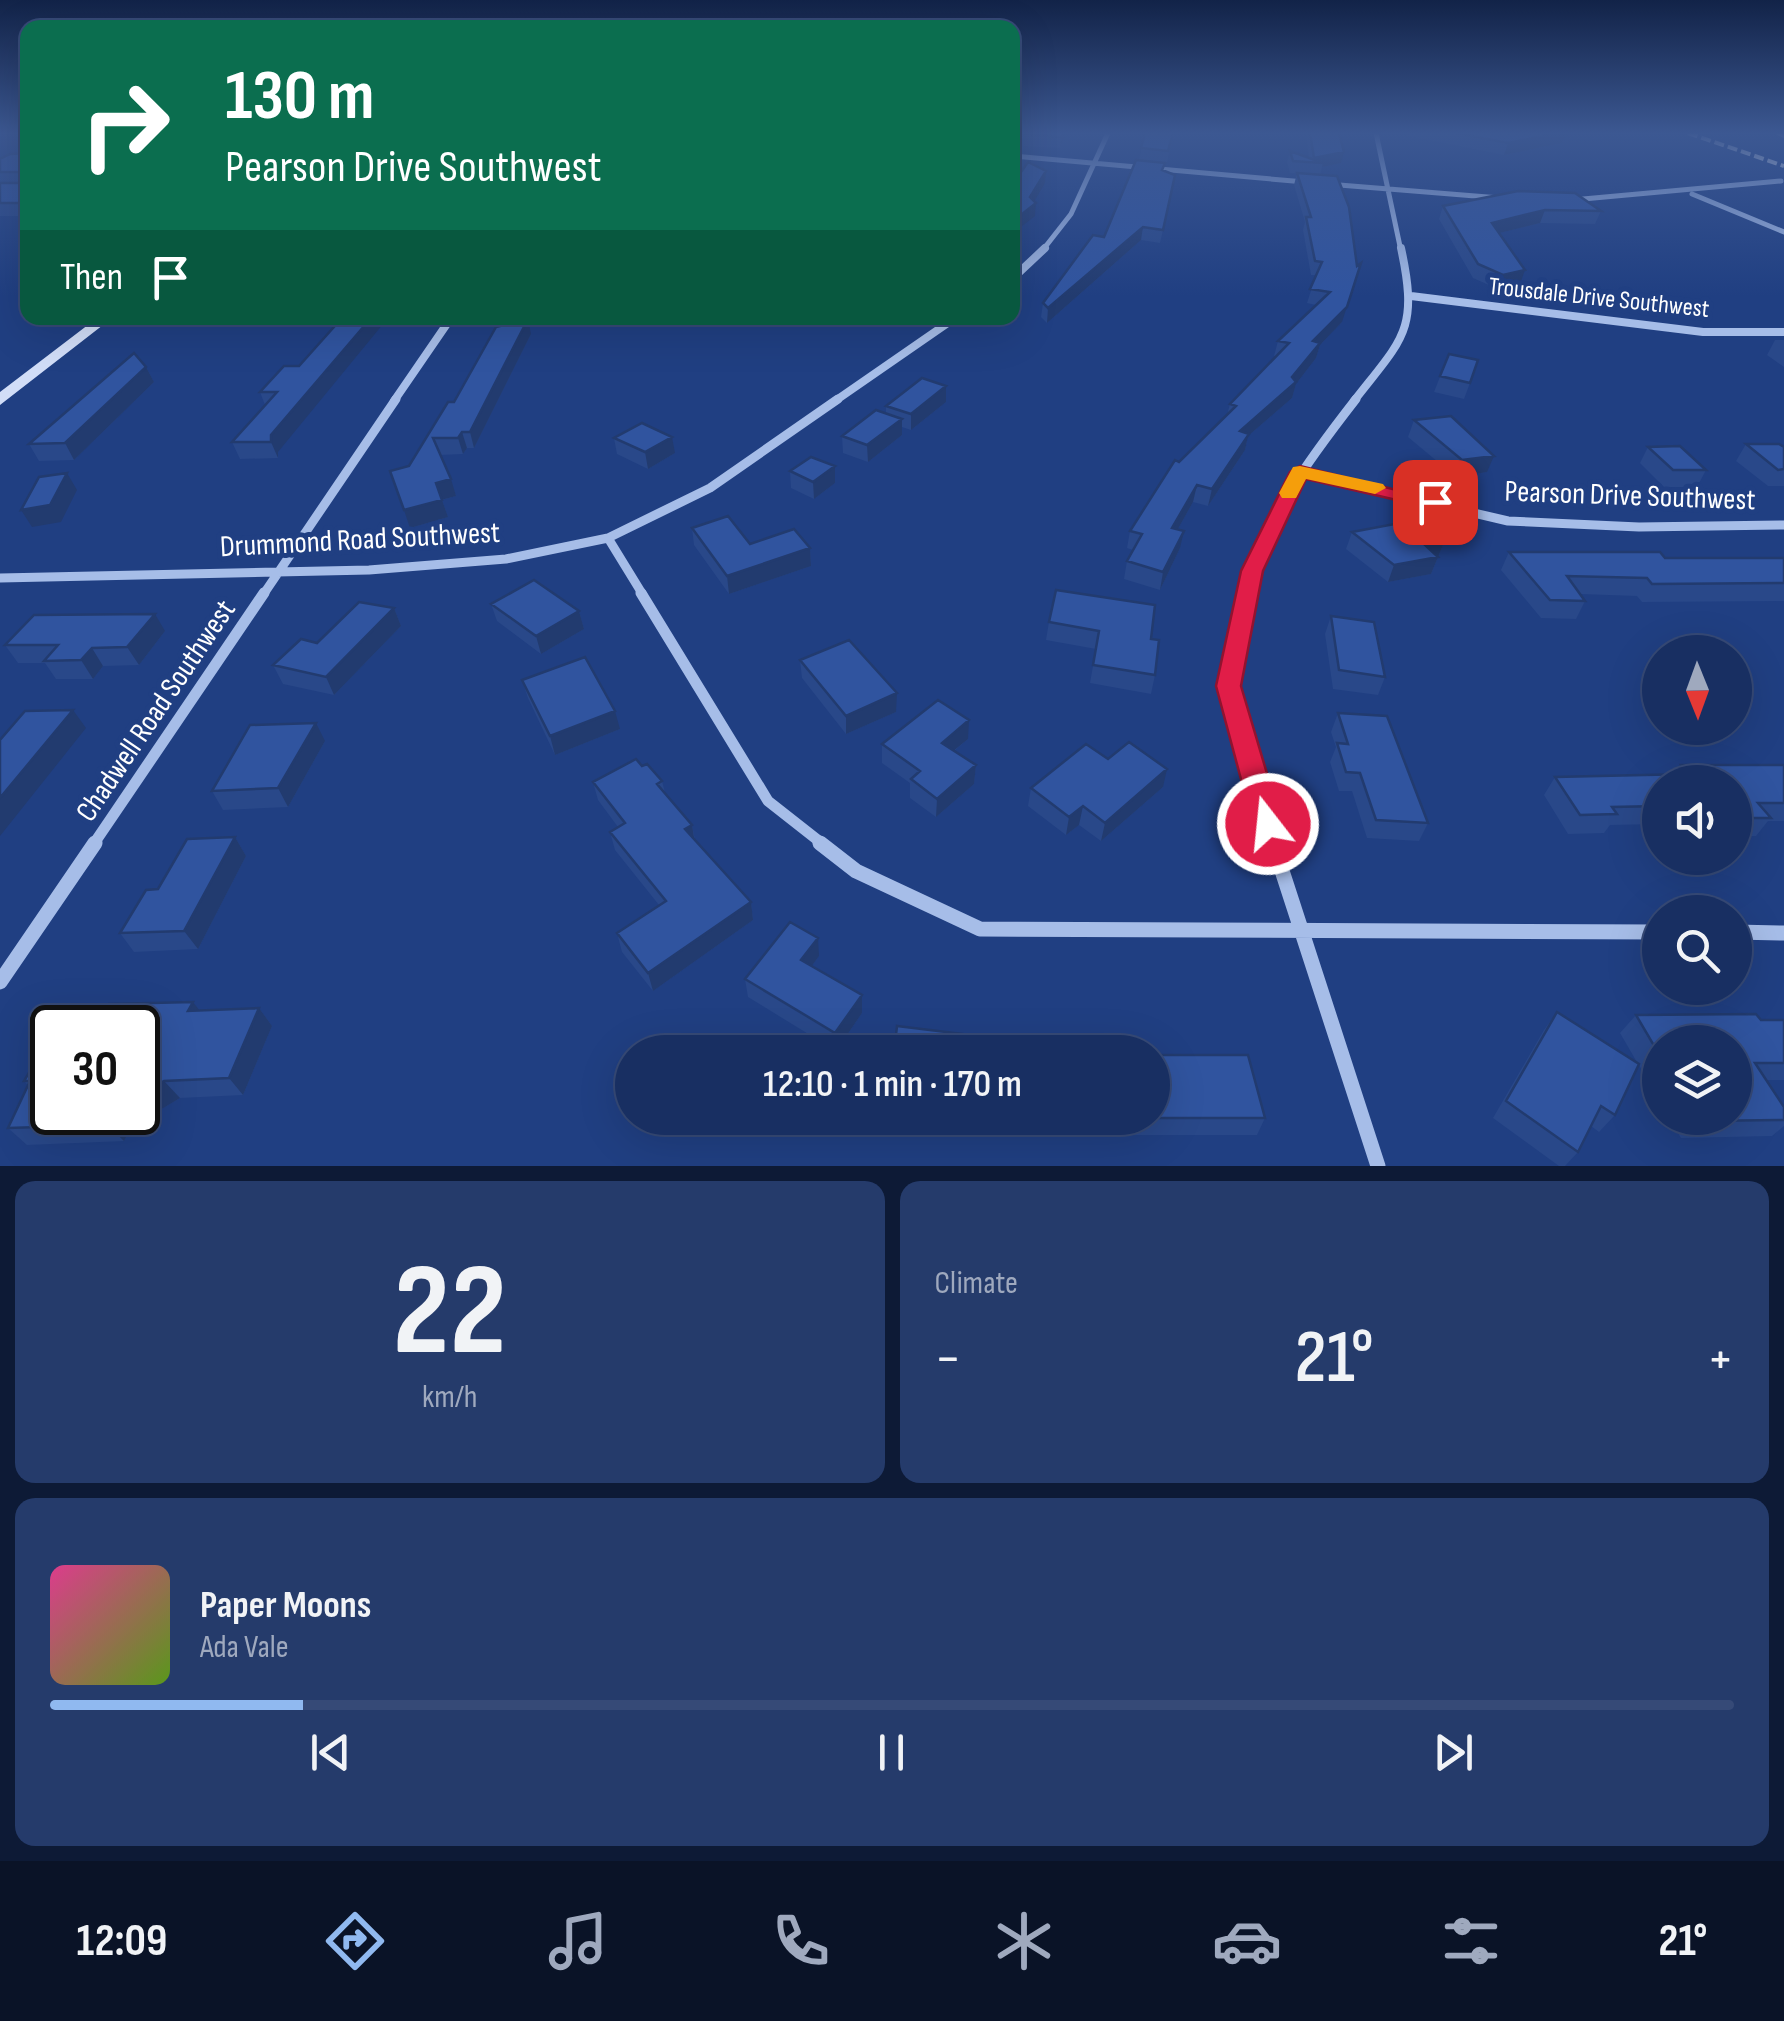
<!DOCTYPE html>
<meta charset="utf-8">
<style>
body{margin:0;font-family:"Sofia Sans Condensed",sans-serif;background:#253b6b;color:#f1f3f6;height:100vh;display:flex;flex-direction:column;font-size:38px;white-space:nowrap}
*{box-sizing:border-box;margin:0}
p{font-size:32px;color:#9fa9be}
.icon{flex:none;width:55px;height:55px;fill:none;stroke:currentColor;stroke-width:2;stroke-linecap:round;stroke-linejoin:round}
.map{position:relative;height:1166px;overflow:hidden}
.panel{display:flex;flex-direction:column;gap:15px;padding:15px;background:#0d1a36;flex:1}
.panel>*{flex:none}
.top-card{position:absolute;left:20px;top:20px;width:1000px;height:305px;border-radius:20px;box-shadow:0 10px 40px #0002,0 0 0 2px #364a77;background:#0b6e4f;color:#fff;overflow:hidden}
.needle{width:65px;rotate:179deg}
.buttons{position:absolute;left:1642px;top:635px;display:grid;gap:20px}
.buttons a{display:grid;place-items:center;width:110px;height:110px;border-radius:50%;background:#182f62;box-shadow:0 10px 40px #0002,0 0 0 2px #364a77;font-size:50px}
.speed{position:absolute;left:30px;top:1005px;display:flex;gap:20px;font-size:50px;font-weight:700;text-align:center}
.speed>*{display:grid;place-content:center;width:130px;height:130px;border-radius:50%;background:#182f62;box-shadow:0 10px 40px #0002,0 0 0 2px #364a77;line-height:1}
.speed .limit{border:5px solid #111;border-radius:15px;background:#fff;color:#111}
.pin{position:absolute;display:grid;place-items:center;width:85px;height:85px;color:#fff;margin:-42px;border-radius:20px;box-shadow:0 5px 15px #0006}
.me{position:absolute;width:110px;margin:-55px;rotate:344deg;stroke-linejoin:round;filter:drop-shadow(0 0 8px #0008)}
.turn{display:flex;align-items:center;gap:35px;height:210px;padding:0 40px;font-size:45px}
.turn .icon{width:130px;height:130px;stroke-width:2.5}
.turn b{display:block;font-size:70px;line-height:85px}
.then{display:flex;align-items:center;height:95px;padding:0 40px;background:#0003;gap:20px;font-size:38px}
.big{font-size:75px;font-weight:600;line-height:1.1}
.panel .widget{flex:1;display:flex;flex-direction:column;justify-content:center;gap:15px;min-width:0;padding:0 35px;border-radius:20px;background:#253b6b}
.panel .dial{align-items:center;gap:0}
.dial b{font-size:130px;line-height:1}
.song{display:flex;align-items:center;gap:30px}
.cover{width:120px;height:120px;border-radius:15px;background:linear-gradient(135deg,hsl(330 70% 55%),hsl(90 70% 35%))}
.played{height:10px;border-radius:5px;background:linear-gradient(90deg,#90b9f0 15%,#364a77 15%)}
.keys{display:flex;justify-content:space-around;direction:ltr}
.heat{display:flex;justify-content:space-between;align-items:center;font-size:55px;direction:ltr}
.panel .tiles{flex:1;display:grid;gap:15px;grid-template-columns:1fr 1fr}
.widget:last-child{grid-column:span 2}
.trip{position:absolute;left:615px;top:1035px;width:555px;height:100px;border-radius:50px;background:#182f62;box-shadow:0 10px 40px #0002,0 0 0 2px #364a77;font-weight:600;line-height:100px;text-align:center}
.dock{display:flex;height:160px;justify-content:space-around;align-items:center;background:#0a1327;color:#9fa9be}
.dock .icon{width:70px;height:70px}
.dock .on{color:#90b9f0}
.dock b{font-size:45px;color:#f1f3f6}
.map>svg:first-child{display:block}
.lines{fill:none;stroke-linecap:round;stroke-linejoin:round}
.minor-far4{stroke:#a6bde8;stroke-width:5}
.minor-far3{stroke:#a6bde8;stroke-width:8}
.minor-far2{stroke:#a6bde8;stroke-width:9}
.minor-far1{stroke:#a6bde8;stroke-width:11}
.minor{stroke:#a6bde8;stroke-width:15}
.secondary{fill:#d1ddf7;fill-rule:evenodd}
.rail{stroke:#fff;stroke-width:4;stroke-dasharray:10 4;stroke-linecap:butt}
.wall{fill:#294889}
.shaded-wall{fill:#223b6f}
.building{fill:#30549f;stroke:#223b6f;stroke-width:2.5}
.route{fill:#e11d48;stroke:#92132f;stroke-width:2.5}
.slow{fill:#f59e0b}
.labels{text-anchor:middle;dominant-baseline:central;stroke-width:10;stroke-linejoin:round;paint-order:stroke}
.far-street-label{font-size:25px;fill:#fff;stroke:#203f82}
.street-label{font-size:30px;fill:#fff;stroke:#203f82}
</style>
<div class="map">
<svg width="1784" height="1166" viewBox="0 0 1784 1166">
<rect width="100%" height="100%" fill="#203f82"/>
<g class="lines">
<path class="minor-far4" d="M1376,133l25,118
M1012,156l293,26
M1327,184l173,14
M1692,194l92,38
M1572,200l209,-19
M1042,251l29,-37 37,-81"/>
<path class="minor-far3" d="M1012,279l33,-31
M1411,296l292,36h81
M394,401l57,-83
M835,401l120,-83
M1354,401c49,-63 65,-70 47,-153"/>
<path class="minor-far2" d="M1299,472l209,49 131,6 145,-2
M608,538l35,57
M0,578l369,-8 137,-11 102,-21 102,-50 128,-89
M263,595l133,-196
M1247,595c15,-74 63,-137 109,-196"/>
<path class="minor-far1" d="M641,593l127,208 56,44
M1247,593l-19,93 45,159
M93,845l171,-252"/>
<path class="minor" d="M820,843l36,28 124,58 680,3
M1273,843l105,323
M1735,932l49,1
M0,982l95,-139"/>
<path class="secondary" d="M1773,133h11v5z
M97,318h15l-112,87v-13z"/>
<path class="rail" d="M1688,133l96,33"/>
</g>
<path class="wall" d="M1025,133h41l-6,15 -37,-2z
M1145,133h29l-7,29 -28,-2z
M1306,133h33l2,30 -19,4 -2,8 -30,-2 -3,-11 3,-11 19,7z
M1410,133h156l-4,10 -58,12 -95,-19z
M28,153v63h-28v-57z
M1163,170l10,18 -13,55 -19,-3 -94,83 -6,-6 2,-14 61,-66z
M1297,173l45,149 -22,23 -4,13 -20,26 -4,14 -44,38 -3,14 -37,56 -15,-4 -15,27 2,19 -20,42 -36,-11 3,-18 6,-11 -6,-2 3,-17 49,-69 48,-47 3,-11 46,-48h-2l4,-15 38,-36 -9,-2 9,-28h-5l-8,-45 2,-8 -11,-37z
M1443,206l158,5 -6,13 -55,-1 -41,10 21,51 -22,5 -25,-11 -34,-59z
M192,318h40l-2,2h-37z
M531,334l-57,114h-7l-4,6 -23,1 16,41 -14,4 6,17 -38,11 -1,-62 45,-64z
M1775,340h9v27l-17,-12z
M1449,354l21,29 -6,16 -30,-7z
M299,366l-21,86v6l-38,1 -8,-17 33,-37 -5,-13z
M146,367l8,15 -80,78 -35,1 -10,-17z
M946,402l-35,28 -9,-3v8l-34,27 -25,-9 -1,-17 44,-23v-7z
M1414,420l73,52 -31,5 -48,-40z
M614,438l61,15 -27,16 -31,-15z
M1746,444l38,3v39h-16l-32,-25z
M1648,447l58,23 -9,17h-33l-24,-24z
M790,471l45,12 -21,16 -23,-11z
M692,528l58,16 60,4 1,18 -82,28 -35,-49z
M1352,532l93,8 -14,34 -43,8 -42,-33z
M1509,552l156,6h119v43l-142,1 -5,-6 -57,-2 5,7 -9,18 -35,-1 -40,-48z
M491,604l88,7 5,18 -43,25 -44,-33z
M394,608l7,18 -67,69 -51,-11 -10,-19 44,-22z
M1331,616l54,61 -7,18 -45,-6 -8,-55z
M1049,622l102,17 4,36 -4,19 -61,-11 6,-34 -50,-9z
M165,631l-26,34 -36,1 -10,13h-37l-11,-16h-27l-13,-18z
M800,660l96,52 -50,22 -44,-56z
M522,680l98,49 -65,26 -27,-57z
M1338,713l90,110 -9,18 -52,-3 -15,-47h-13l-9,-29 6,-15 -5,-15z
M968,739l-14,12 22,14 -2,19 -38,33 -26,-19v-15l-28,-20v-19z
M325,741l-37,66 -65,3 -11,-19z
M1108,759l55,28 -62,54 -22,-16 -13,10 -38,-29 3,-18z
M1681,765h103v56h-16l-12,15h-21v-54h-75v42l-50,1 -6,8 -36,1 -24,-39 11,-18 119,-3z
M642,766l20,15 3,12 27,32 3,15 56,62 2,18 -100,71 -31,-39 -5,-19 42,-28 -44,-55 -5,-18 8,-5 -20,-27 -5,-18z
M235,837l11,19 -48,93 -64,3 -14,-19 38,-44z
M819,956l-8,11 51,28v18l-26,38 -88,-54 -3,-18z
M193,1002l6,9 60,-3 13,18 -29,69 -63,3 -30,18h-13l-13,25 -97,4 -19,-17 20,-43 -4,-4 28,-47v78h86v-84l-66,-4 32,-10z
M1557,1012l81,52 -18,-31 16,-18 148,5v60h-18l18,27v19l-12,10 -91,2 -12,-20h66l-75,-76v60l-21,-37 -24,50 -16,17 -8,-6 -13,26 -13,14h-6l-66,-48 51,-88z
M887,1118h37l-1,9 -36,-5z
M1122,1118h143l-8,17h-132z"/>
<path class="shaded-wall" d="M1063,133h3l-6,15 1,-11z
M1553,133h13l-4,10 -58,12 4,-12z
M1344,152l-3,11 -19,4 1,-4 -10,-1 1,-4z
M1046,171l-1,12 -14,24 5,-4 -1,13 -23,18v-12l18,-25z
M1545,210l-5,13 -53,13 5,-13z
M1143,227l-2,13 -94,83 1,-15z
M1361,263l-19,59 -22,23 -4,13 -20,26 -4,14 -44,38 -3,14 -37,56 4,-17 28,-58 52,-54 21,-36z
M1525,270l-5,14 -22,5 5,-14z
M371,318h17l-110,134v6l-7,-16v-7z
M528,319l3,15 -57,114 -4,-16z
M146,367l8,15 -80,78 -9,-17z
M946,386v16l-35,28v-16z
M902,419v16l-34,27 -1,-17z
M462,432l5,16 -4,6 -5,-16z
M672,437l3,16 -27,16 -3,-17z
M1494,456l-7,16 -31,5 6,-17z
M835,466v17l-21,16 -1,-17z
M67,473l10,17 -16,32 -29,5 -11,-17z
M451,479l5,17 -15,4 -5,-17z
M1197,485l-4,17 -24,43 3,-17z
M442,500l6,17 -38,11 -6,-18z
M1184,531l-4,17 -20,42 3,-18z
M1445,540l-14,34 -43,8 6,-17 30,-21z
M810,548l1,18 -82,28 -2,-18z
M394,608l7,18 -67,69 -8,-18z
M579,611l5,18 -43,25 -5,-18z
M155,614l10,17 -26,34 -12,-18z
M92,648l11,18 -10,13 -12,-19z
M897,693l-1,19 -50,22v-18z
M73,710l13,18 -86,108v-38z
M615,711l5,18 -65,26 -5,-19z
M969,720l-1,19 -27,22 1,-18z
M316,723l9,18 -37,66 -10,-19z
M976,765l-2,19 -38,33 1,-18z
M1167,769l-4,18 -62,54 4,-18z
M1083,806l-4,19 -13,10 3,-18z
M692,825l3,19 -10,-15z
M235,837l11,19 -48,93 -14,-18z
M751,902l2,18 -100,71 -5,-18z
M818,938l1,18 -16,22 -2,-18z
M862,995v18l-26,38 -1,-18z
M193,1002l14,18 -19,-9z
M259,1008l13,18 -29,69 -14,-17z
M164,1081l16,17 -30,18 -12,-13v-7z
M113,1112h20l4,4 -13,25 -17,-16z"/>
<path class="building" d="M1025,133h38l-2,4 -37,-3z
M1145,133h28l-5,18 -27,-3z
M1310,133h29l5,19 -30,6z
M1456,133h103l-51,10z
M1290,151l33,12 -30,-2z
M28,153v25l-2,-6h-26v-13l10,-5z
M1136,160l29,3 -3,7 13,5 -12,55 -20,-3 -95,81 -5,-5 50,-68 11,2z
M1028,162l18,9 -16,26 6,6 -24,19v-37z
M1297,173l40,3 12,31 8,59 4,-3 -14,44 -34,34 7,2 -28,34 4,5 -56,49 9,3 -37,55 -15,-4 -25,43 12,3 -21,41 -36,-11 15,-27 -12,-3 45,-71 4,2 57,-56 -6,-2 59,-61 -11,-2 52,-49 -20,-3 12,-27 -7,-1 -9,-44h5z
M28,179v24h-28v-20h23z
M1518,191l57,2 26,18 -56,-1 -53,13 33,47 -22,5 -25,-11 -35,-58z
M342,318h29l-100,117v7h-39l45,-50h-17l24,-26h15z
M528,319l-58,113h-8l-4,6h-25l18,41 -15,4 6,17 -38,10 -14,-39 19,-5 39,-64h6l42,-75z
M134,353l12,14 -81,76 -36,1z
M1449,354l29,6 -8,23 -30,-7z
M922,378l24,8 -35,28 -25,-8z
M876,410l26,9 -35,26 -25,-9z
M1451,416l43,40 -32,4 -48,-40z
M642,423l30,14 -27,15 -31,-14z
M1746,444h33l5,3v22l-6,1z
M1680,446l26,24h-33l-25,-23z
M811,457l24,9 -22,16 -23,-11z
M67,473l-17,32 -29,5 18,-33z
M728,516l22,28 44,-15 16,19 -83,28 -35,-48z
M1421,519l24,21 -21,4 14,13 -44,8 -42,-33z
M1509,552h151l5,6h119v25l-132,1 -5,-6 -80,-2 18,25 -35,-1z
M534,580l45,31 -43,25 -45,-32z
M1056,590l99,15 -4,34 8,1 -4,35 -62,-10 6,-34 -50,-9z
M359,602l35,6 -68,69 -53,-12 28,-26 16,4z
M155,614l-28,33 -35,1 -11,12 -37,1 14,-16h-53l29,-30z
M1331,616l43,6 11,55 -46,-7z
M849,640l48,53 -51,23 -46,-56z
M585,657l30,54 -65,25 -28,-56z
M938,700l31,20 -27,23 34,22 -39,34 -26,-20 9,-8 -38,-27z
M73,710l-73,88v-58l25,-29z
M1338,713l49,3 41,107 -52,-3 -16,-47 -14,-1 -9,-29 11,1z
M316,723l-38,65 -66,3 38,-66z
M1129,742l38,27 -62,54 -22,-17 -14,11 -38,-29 55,-44 22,15z
M636,759l6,7 5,-2 15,17 -5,3 35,41 -7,4 66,73 -103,71 -31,-40 49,-32 -56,-69 15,-9 -32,-41z
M1681,765h103v38h-26l13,15h-36v-36h-75v24l-48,1 5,7 -37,1 -25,-38 132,-3z
M235,837l-51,94 -64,2 26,-43 12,-1 29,-50z
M790,922l28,16 -17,22 61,35 -27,38 -90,-54z
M193,1002l-5,9 71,-3 -30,70 -65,3 -26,15v-68h-82l3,-4h13l5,-9 27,-1 5,-10z
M1557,1012l82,52 -24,51 -14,-9 -23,46 -72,-51z
M1756,1014l5,6h23v43h-29l29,44v13l-85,1 -2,-3h38v-76h-75v14l-24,-41z
M897,1026l124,15v11h-127z
M52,1034v78h61l-6,13 -99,3 22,-47h-6z
M1152,1055h96l17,63h-135h22z"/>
<linearGradient id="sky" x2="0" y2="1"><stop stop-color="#122348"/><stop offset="0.45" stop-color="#3c5892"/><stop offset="1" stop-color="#3c5892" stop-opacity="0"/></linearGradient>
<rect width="1784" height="296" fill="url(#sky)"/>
<path class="route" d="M1300,466l145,36 -10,7 -129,-30 -43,92 -22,115 41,138 -4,8h-21l-4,-8 -37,-138 25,-115 49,-99z"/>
<path class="slow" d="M1300,466l83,18 3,4 -11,6 -69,-15 -10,19h-14l-3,-5 14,-26z"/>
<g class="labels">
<g class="far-street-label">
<text transform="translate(1599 298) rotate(6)">Trousdale Drive Southwest</text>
</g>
<g class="street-label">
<text transform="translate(1630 496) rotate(2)">Pearson Drive Southwest</text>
<text transform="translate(360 540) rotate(-3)">Drummond Road Southwest</text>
<text transform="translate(156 711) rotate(-56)">Chadwell Road Southwest</text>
</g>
</g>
</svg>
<div class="buttons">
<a><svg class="needle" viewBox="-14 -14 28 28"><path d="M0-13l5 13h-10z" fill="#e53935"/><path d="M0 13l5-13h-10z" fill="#9fa9be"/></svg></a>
<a><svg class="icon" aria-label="sound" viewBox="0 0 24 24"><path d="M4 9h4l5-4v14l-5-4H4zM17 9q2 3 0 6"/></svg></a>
<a><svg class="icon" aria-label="search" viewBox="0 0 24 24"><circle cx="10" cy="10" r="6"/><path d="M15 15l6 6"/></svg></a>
<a><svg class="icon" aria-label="layers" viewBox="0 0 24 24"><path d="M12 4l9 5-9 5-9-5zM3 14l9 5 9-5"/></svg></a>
</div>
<div class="speed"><div class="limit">30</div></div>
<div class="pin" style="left:1435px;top:502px;background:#d93025"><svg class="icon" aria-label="arrive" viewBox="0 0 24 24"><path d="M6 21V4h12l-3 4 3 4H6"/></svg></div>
<svg class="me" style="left:1268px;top:824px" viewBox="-20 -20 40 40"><circle r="17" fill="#e11d48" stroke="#fff" stroke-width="3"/><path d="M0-11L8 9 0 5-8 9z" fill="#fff"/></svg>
<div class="trip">12:10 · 1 min · 170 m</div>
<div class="top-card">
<div class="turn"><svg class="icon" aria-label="right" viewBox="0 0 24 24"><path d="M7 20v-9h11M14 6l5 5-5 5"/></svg><div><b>130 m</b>Pearson Drive Southwest</div></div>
<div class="then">Then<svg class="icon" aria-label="arrive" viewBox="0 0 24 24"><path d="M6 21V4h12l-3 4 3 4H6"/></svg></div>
</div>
</div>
<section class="panel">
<div class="tiles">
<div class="widget dial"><b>22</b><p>km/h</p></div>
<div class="widget"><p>Climate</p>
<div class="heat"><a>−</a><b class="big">21°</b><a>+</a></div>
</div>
<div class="widget">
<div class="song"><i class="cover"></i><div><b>Paper Moons</b><p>Ada Vale</p></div></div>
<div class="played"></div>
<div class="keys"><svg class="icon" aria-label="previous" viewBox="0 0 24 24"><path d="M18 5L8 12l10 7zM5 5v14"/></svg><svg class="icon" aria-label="pause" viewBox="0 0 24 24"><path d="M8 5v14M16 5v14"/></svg><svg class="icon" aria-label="next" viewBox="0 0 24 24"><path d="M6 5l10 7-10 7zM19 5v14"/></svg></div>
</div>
</div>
</section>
<nav class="dock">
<b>12:09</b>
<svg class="icon on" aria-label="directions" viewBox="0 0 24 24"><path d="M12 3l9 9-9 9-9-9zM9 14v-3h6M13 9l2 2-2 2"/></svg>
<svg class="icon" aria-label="music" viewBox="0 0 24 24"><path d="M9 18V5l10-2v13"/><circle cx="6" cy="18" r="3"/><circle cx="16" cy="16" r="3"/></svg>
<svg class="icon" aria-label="phone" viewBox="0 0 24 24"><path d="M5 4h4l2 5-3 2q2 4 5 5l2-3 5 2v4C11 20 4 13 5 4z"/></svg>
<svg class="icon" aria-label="climate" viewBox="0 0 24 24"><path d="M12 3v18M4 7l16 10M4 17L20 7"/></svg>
<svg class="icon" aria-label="car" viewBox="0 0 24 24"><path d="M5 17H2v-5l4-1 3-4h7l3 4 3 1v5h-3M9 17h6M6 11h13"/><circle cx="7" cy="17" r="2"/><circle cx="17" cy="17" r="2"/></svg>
<svg class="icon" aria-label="filters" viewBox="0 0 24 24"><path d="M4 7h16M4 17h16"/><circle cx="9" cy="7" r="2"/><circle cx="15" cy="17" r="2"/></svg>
<b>21°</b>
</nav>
